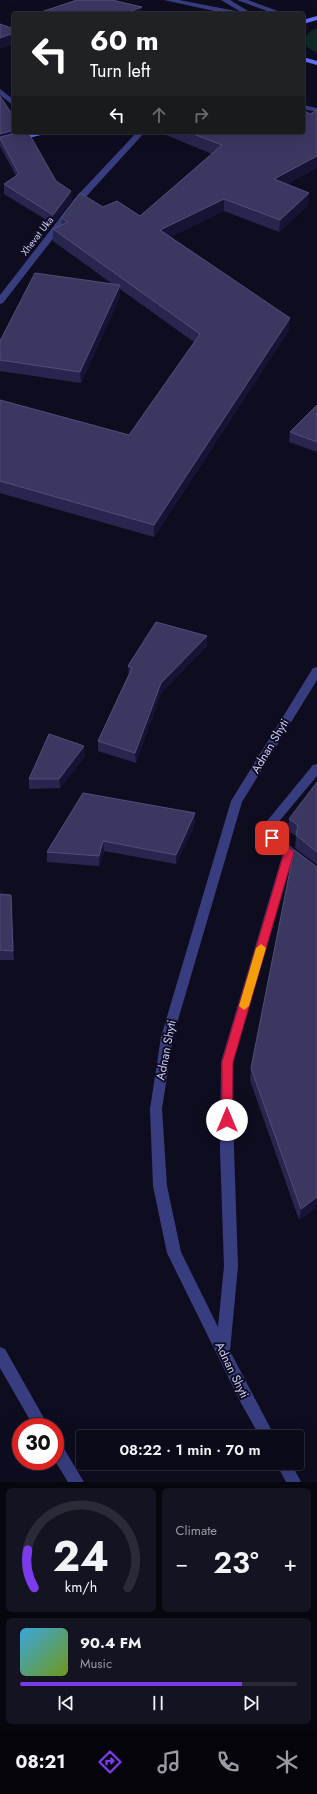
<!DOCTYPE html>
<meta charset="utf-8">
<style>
body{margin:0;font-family:Jost,sans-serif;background:#131321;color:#f1f3f6;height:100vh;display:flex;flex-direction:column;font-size:15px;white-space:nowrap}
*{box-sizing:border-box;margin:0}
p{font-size:13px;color:#999aa2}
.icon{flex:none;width:22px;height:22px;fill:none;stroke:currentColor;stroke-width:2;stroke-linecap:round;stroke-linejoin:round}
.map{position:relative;height:1482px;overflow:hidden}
.panel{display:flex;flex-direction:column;gap:6px;padding:6px;background:#06060d;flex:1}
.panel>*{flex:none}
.top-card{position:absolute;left:12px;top:12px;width:293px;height:122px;border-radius:4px;box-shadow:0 4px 16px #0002,0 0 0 1px #2a2b37;background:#202124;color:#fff;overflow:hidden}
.speed{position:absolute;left:12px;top:1418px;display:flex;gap:8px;font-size:20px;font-weight:700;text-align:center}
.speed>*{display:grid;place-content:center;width:52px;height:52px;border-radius:50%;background:#0a0a18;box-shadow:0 4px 16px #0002,0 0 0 1px #2a2b37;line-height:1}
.speed .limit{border:6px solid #d22;background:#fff;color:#111}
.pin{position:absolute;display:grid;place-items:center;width:34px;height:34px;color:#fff;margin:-17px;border-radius:8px;box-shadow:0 2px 6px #0006}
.me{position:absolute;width:44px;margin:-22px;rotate:0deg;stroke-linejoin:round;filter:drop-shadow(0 0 3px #0008)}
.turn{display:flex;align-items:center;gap:14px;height:84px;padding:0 12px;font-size:18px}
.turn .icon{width:52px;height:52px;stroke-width:2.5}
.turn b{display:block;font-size:28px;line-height:34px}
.lanes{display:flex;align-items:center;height:38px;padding:0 12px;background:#0003;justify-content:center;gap:20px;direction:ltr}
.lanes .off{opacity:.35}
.big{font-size:30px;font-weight:600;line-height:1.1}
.panel .tile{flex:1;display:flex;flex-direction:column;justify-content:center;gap:6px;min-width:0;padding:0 14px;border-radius:6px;background:#131321}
.panel .dial{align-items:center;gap:0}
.dial svg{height:104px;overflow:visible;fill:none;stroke:#2a2b37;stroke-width:7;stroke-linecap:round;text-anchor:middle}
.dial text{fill:#f1f3f6;stroke:none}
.song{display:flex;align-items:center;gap:12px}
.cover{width:48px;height:48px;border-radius:6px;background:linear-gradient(135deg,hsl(200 70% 55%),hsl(80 70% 35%))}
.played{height:4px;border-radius:2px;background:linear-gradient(90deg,#7c3aed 80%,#2a2b37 80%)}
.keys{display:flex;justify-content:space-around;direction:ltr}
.heat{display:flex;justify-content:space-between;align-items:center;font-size:22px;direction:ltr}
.panel .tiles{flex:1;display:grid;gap:6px;grid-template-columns:1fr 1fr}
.tile:last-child{grid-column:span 2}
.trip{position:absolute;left:76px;top:1430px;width:228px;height:40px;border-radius:4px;background:#0a0a18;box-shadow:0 4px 16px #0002,0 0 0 1px #2a2b37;font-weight:600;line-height:40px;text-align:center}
.menu{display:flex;height:64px;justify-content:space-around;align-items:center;background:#04040a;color:#999aa2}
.menu .icon{width:28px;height:28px}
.menu .active{color:#7c3aed}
.menu b{font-size:18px;color:#f1f3f6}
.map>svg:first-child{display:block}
.green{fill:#102a26}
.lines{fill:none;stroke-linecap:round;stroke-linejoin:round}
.service{fill:#383d7f;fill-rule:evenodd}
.minor{fill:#383d7f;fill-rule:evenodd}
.tertiary{fill:#383d7f;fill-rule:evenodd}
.secondary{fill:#6371ff;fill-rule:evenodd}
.wall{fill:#28264e}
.shaded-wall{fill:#161434}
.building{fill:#3a3761;stroke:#514f7a}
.route{fill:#e11d48;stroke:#92132f}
.slow{fill:#f59e0b}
.labels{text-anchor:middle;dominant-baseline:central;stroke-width:4;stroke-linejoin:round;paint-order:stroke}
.far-street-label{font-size:10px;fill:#ccf;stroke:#0e0d20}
.street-label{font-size:12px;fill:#ccf;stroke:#0e0d20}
</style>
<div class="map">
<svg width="317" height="1482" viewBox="0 0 317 1482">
<rect width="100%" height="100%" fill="#0e0d20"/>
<path class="green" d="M317,28v25l-10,-6 -3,-9 7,-7z"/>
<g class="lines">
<path class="service" d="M303,105l14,3v4l-14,-3z"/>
<path class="minor" d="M0,89l14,11v6l-14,-11z
M137,132h8l-62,68 -80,103 -3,1v-9l77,-99z
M317,667v13l-75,122 -69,235 -11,72 5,77 14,66 37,75 6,-61 -4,-116 1,-88 62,-209 -25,-21 55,-67 4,-1v12l-46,55 46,36v11l-25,-18 -59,202 1,88 4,116 -8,85 45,86h-15l-19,-34 -74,-150 -14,-67 -3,-77 11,-72 70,-236 82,-133z
M0,1347l5,2 44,78h-15l-34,-59z
M55,1440l5,2 24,40h-16l-13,-21z
M276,1463h15l10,19h-15z"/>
<path class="tertiary" d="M164,0h15l62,12 -20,-12h9l23,14h-25z
M237,0h11l38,14h-11z"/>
<path class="secondary" d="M317,16v4l-14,4v-4z
M303,57l14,4v4l-14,-4z
M39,132h14l-53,13v-4z"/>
</g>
<path class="wall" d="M0,96l14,36 58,68 -19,24 -49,-30v-10l12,-8 -16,-30z
M317,110v58l-30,16 21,21 -29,27 -55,-21 -54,26 119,93 -135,207 -154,-44v-93l129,35 65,-93 -74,-53v8l-39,86 -81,-12v-30l114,-56 -61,-44v-12l9,-4 -1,-7 42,-11 37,9 72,-62 -46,-19v-3h137l7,-18z
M317,405v47l-28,-10 1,-10z
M207,636v10l-46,47 -25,70 -38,-12v-10l31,-66 -1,-9z
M85,756l-25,32 -31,1v-10z
M317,782v83l-22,-17 1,-12 -8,-5 1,-12z
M195,813v10l-19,41 -72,-13 -5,15 -52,-4v-10z
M0,894l11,1 3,65h-14z
M251,1068l66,139 -18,13 -49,-140z"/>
<path class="shaded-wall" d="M142,7v7h-19z
M14,33v11l-14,5v-11z
M14,130v2h8l-22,6v-4z
M317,156v12l-43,23v-12z
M71,191l1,9 -19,24v-9z
M309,193l-1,12 -29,27 1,-12z
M224,199v12l-64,31v-12z
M120,285v12l-39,86 -1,-11z
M290,318l-1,12 -135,207v-12z
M207,636v10l-46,47 -25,70 -1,-10 26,-70z
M84,746l1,10 -25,32 -1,-9z
M195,813v10l-19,41v-9z
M103,841l1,10 -5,15v-10z
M11,895l1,9 2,56 -1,-9z
M317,1197v10l-18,13 2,-11z"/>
<path class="building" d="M77,0h35l30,7 -19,7h-88z
M0,24l14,5v4l-14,5z
M0,96l14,21v13l-14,4z
M303,110l7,4 7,-4v46l-43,23 35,14 -29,27 -56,-21 -64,31 130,88 -136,207 -154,-44v-81l129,35 71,-101 -147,-105 15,-7 -7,-4 19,-25 23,14 14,-6 23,15 82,-71 -34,-13h115z
M20,132h7l4,5 25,44 15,10 -18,24 -49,-31 15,-10 -19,-36v-1z
M35,273l85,12 -40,87 -80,-12v-19z
M317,405v37l-27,-10z
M156,622l51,14 -46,47 -26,70 -37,-12 34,-73 -4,-2z
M49,734l35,12 -25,33h-30z
M317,782v70l-21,-17 2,-10 -9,-6z
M83,793l112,20 -19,42 -73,-14 -4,15 -52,-4z
M294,850l23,17v330l-16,12 -50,-141z
M0,894l11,1 2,56 -13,-1z"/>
<path class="route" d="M272,835l22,17 -61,210 -1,58 -1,4 -4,1 -4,-1 -1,-4v-58l62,-209 -15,-12v-5z"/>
<path class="slow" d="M261,944l5,4 -17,58 -5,4 -5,-4 17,-58z"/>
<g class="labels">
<g class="far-street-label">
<text transform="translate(37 236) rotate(-52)">Xhevat Uka</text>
</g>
<g class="street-label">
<text transform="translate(270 746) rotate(-59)">Adnan Shyti</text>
<text transform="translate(166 1050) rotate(-79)">Adnan Shyti</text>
<text transform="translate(232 1370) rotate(64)">Adnan Shyti</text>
</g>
</g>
</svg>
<div class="speed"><div class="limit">30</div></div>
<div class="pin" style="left:272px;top:838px;background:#d93025"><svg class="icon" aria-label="arrive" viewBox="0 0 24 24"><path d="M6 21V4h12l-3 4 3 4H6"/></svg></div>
<svg class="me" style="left:227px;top:1120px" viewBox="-20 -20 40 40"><circle r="19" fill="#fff"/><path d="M0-13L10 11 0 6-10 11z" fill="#e11d48"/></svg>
<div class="trip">08:22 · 1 min · 70 m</div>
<div class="top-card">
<div class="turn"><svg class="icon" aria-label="left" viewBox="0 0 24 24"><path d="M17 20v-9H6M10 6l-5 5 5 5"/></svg><div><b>60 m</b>Turn left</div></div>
<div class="lanes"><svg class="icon" aria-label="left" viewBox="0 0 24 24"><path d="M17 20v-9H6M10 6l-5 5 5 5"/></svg><svg class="icon off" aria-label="ahead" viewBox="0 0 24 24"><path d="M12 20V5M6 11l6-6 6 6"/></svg><svg class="icon off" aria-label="right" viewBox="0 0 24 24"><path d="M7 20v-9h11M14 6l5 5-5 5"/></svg></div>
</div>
</div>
<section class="panel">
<div class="tiles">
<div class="tile dial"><svg viewBox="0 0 100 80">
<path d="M14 69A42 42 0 1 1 86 69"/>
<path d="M14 69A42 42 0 0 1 9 40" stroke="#7c3aed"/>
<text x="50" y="56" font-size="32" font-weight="700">24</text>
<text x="50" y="72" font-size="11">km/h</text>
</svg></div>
<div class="tile"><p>Climate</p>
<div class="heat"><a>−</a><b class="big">23°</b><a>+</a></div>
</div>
<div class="tile">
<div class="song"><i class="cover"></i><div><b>90.4 FM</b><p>Music</p></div></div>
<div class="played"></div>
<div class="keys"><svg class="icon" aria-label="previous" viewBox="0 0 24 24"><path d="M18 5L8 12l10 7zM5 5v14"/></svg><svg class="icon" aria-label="pause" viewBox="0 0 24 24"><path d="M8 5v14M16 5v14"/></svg><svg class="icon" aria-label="next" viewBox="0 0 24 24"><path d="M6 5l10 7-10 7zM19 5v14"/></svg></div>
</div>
</div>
</section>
<nav class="menu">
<b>08:21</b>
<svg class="icon active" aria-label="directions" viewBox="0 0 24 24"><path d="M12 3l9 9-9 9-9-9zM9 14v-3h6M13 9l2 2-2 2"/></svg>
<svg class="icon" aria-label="music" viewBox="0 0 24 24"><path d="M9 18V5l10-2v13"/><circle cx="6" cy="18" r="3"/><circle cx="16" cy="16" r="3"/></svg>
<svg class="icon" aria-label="phone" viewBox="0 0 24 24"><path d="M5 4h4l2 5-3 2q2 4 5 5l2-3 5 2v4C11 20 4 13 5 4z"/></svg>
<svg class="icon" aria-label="climate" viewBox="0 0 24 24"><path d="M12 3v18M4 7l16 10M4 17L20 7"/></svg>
</nav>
